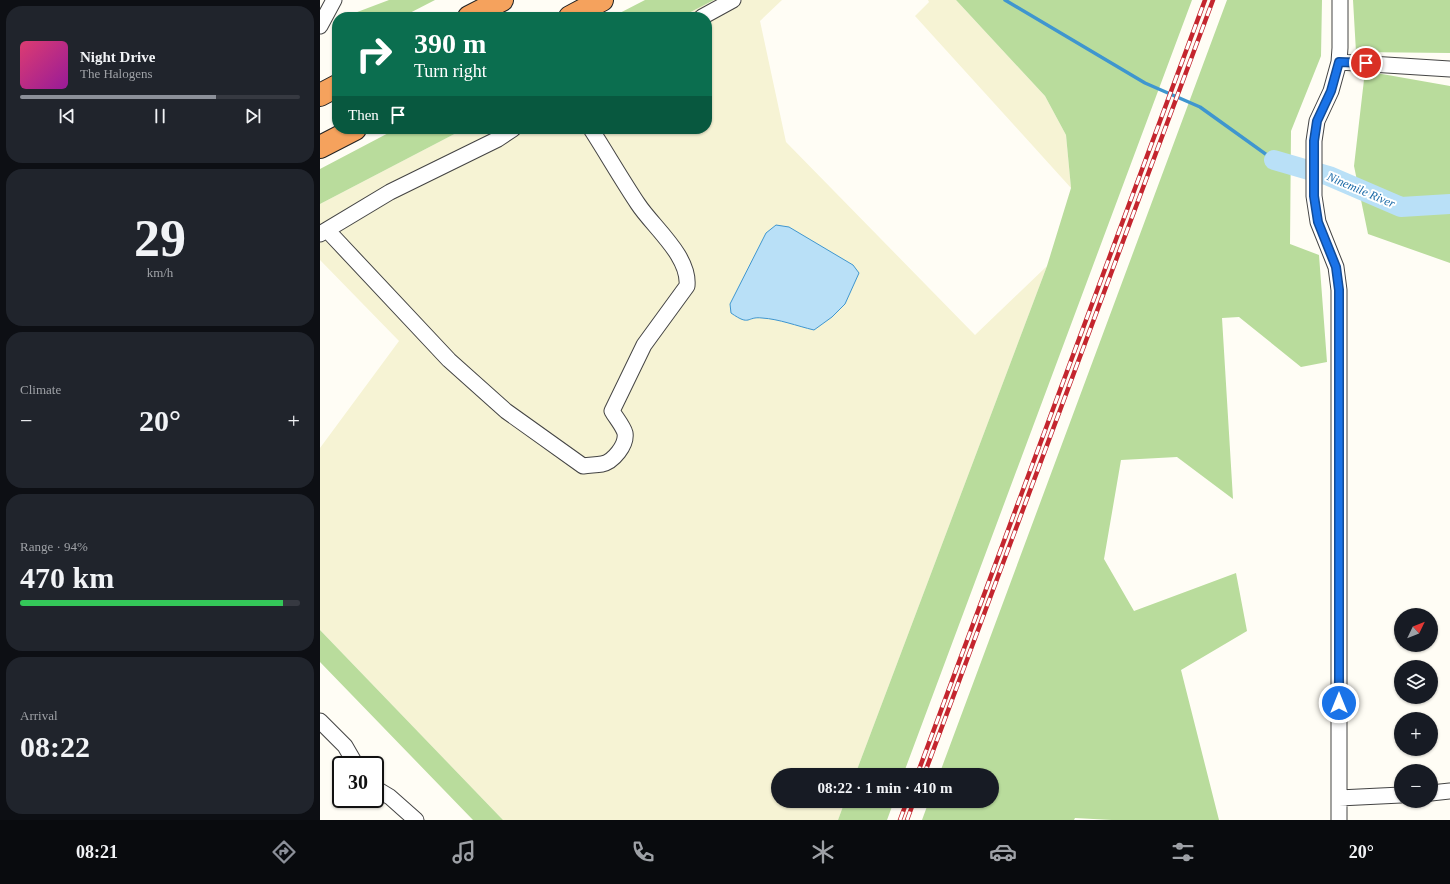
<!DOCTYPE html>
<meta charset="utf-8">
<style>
body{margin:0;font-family:Georgia,serif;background:#20242c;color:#f1f3f6;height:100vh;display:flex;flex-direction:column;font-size:15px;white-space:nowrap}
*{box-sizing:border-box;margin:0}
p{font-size:13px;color:#9ea1a6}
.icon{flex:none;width:22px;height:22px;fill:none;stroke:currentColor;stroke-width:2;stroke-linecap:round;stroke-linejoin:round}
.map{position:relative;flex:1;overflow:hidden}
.drawer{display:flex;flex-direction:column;gap:6px;padding:6px;background:#0d0f14;width:320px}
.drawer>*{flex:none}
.banner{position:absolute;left:12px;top:12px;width:380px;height:122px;border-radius:16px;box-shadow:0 1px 3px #0004;background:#0b6e4f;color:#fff;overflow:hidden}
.needle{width:26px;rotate:47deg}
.fabs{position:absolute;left:1074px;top:608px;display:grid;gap:8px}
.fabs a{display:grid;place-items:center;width:44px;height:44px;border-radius:50%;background:#171b24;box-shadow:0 1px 3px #0004;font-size:20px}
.speed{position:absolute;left:12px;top:756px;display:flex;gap:8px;font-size:20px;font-weight:700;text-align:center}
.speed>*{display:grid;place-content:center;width:52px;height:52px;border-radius:50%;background:#171b24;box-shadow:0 1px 3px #0004;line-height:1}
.speed .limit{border:2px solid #111;border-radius:6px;background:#fff;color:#111}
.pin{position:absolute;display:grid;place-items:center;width:34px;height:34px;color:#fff;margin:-17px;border:2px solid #fff;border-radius:50%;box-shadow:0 1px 4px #0007}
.me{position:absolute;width:44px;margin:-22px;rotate:0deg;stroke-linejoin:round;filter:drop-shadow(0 0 3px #0008)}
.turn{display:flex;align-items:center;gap:14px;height:84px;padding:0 16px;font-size:18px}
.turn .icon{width:52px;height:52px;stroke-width:2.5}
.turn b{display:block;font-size:28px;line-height:34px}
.then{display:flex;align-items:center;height:38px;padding:0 16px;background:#0003;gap:8px;font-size:15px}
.big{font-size:30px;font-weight:600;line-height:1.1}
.drawer .card{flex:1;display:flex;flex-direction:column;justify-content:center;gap:6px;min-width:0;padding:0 14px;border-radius:16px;background:#20242c}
.drawer .dial{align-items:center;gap:0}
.dial b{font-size:52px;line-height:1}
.song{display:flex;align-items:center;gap:12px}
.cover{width:48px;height:48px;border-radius:6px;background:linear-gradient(135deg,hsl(340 70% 55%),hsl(300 70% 35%))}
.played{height:4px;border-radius:2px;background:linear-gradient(90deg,#8c9099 70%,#363941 70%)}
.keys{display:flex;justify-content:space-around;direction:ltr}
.heat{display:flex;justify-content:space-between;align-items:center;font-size:22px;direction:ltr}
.charge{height:6px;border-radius:3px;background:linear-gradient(90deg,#34c759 94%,#363941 0)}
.trip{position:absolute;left:451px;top:768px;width:228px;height:40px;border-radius:20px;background:#171b24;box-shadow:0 1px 3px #0004;font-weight:600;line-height:40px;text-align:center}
.menu{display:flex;height:64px;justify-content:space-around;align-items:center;background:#090b0e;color:#9ea1a6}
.menu .icon{width:28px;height:28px}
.menu .active{color:#8c9099}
.menu b{font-size:18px;color:#f1f3f6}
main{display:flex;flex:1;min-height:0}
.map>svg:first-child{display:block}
.farmland{fill:#f6f3d4}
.forest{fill:#b9dc9c}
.water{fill:#b9e0f7;stroke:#3f96cf}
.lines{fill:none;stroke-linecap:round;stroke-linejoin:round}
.stream{stroke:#3f96cf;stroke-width:3.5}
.river{stroke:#b9e0f7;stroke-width:20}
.minor-casing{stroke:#444;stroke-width:17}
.highway-casing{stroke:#222;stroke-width:24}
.minor{stroke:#fff;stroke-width:15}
.highway{stroke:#f5a25d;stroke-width:22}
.rail-casing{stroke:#c4262e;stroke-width:4.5}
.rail{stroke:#fff;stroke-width:3;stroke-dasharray:9;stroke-linecap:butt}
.route-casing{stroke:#114b97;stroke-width:10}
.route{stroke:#1a73e8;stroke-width:7}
.labels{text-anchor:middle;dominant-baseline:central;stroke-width:4;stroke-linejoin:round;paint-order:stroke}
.water-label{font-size:12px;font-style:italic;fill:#1768a6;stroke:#fff}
</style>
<main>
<section class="drawer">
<div class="card">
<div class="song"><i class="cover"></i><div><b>Night Drive</b><p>The Halogens</p></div></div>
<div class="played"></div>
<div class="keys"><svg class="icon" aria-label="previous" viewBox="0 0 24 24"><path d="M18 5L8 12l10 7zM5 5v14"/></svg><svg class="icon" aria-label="pause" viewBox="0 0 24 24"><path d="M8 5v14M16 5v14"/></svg><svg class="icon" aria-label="next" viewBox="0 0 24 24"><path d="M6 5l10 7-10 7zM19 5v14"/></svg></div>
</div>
<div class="card dial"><b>29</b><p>km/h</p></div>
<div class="card"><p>Climate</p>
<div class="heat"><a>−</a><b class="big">20°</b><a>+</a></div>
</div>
<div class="card"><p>Range · 94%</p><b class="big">470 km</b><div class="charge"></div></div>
<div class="card"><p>Arrival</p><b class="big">08:22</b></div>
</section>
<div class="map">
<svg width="1130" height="820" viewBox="0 0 1130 820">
<rect width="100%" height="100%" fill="#fffdf5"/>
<path class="farmland" d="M394,0h68l-22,21 26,121 189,193 72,-69 -192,509h-77v26h67l-7,19h-335l-183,-190v-182l79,-107 -79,-81v-56l144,-75h243v-112h-26z
M608,0h28l89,96 21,39 5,53 -156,-172 14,-14z"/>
<path class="forest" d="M69,0h46l-33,17h-58z
M325,0h69l-33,17h-69z
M636,0h236l-289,775h-48l192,-509 24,-78 -5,-53 -21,-39z
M907,0h95l-1,56 -30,75 -1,113 29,11 8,107 -26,5 -62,-50 -17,1 11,181 -56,-42 -56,3 -17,99 30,52 102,-38 11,58 -66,39 38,150h-107l-37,-2 -1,2h-152l7,-19h63v-26h-53z
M1033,0h97v53l-94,-1z
M1045,71l85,15v177l-82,-29 -14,-68z
M76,129h68l-144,75v-35z
M0,630l183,190h-30l-153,-158z
M525,801h49l-7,19h-49z"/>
<path class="water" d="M456,225l13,2 64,38 6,8 -14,31 -13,13 -18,13c-17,-4 -35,-11 -52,-12 -16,-2 -11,9 -31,-5l-1,-9 36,-71z"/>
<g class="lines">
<path class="stream" d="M685,0l140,83 55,24 74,53"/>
<path class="river" d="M954,160l55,16 72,31 49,-3"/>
<g class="minor-casing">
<path id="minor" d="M382,17l31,-17
M0,26l14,-26
M1019,62l111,7
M7,230l122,130 57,51 77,55c7,-1 13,-1 19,-2 11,-2 25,-19 23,-31 -2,-7 -9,-15 -13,-22l32,-66 43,-59c3,-30 -34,-59 -49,-82 -16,-24 -31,-50 -47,-75
M0,234l70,-42 108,-53 15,-10
M0,721l25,25 11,19
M55,788l15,9 26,23
M1111,793l19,-2
M1019,798l62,-3
M1019,820v-530l-3,-23 -18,-45 -4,-26v-55l3,-20 14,-30 8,-29 1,-14v-48"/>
</g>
<g class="highway-casing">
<path id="highway" d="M149,17l33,-17
M250,17l32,-17
M0,95l17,-9
M0,147l35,-18"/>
</g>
<use href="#minor" class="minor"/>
<use href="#highway" class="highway"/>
<g class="rail-casing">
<path id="rail" d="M597,775l288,-775
M604,775l289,-775
M580,820l7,-19
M587,820l7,-19"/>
</g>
<use href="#rail" class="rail"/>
</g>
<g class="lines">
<g class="route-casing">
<path id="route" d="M1019,703v-413l-3,-23 -18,-45 -4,-26v-55l3,-20 14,-30 8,-29 27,1"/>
</g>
<use href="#route" class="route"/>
</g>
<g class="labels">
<g class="water-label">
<text transform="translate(1041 190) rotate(23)">Ninemile River</text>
</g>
</g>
</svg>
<div class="fabs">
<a><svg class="needle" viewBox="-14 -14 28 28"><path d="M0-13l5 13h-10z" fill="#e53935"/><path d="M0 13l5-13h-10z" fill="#9ea1a6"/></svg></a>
<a><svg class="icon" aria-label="layers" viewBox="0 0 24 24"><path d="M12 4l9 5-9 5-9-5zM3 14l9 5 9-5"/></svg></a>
<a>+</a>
<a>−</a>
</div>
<div class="speed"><div class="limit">30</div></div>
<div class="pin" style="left:1046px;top:63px;background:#d93025"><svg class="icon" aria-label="arrive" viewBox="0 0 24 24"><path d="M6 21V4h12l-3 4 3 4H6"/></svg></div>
<svg class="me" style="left:1019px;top:703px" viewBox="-20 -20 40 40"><circle r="17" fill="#1a73e8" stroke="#fff" stroke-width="3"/><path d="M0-11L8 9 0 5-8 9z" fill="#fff"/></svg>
<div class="trip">08:22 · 1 min · 410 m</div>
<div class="banner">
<div class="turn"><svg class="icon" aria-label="right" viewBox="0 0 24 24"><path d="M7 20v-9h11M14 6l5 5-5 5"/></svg><div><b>390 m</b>Turn right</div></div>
<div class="then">Then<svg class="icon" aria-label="arrive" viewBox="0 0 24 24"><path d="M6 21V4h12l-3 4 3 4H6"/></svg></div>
</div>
</div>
</main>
<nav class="menu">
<b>08:21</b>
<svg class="icon active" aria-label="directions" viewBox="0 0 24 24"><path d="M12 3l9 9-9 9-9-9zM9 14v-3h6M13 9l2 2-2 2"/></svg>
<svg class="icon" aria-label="music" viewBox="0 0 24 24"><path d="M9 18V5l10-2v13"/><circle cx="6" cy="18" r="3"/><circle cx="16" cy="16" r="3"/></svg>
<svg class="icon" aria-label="phone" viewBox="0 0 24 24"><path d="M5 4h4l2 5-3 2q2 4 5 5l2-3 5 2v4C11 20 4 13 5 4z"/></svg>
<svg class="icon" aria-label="climate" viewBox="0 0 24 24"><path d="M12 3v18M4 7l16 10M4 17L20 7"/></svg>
<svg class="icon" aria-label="car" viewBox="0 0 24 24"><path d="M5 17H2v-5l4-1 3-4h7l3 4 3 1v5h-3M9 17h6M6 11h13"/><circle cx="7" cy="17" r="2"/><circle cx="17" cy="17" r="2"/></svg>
<svg class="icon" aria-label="filters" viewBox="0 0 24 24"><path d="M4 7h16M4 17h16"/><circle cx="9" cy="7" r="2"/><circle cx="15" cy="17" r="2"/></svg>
<b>20°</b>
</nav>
